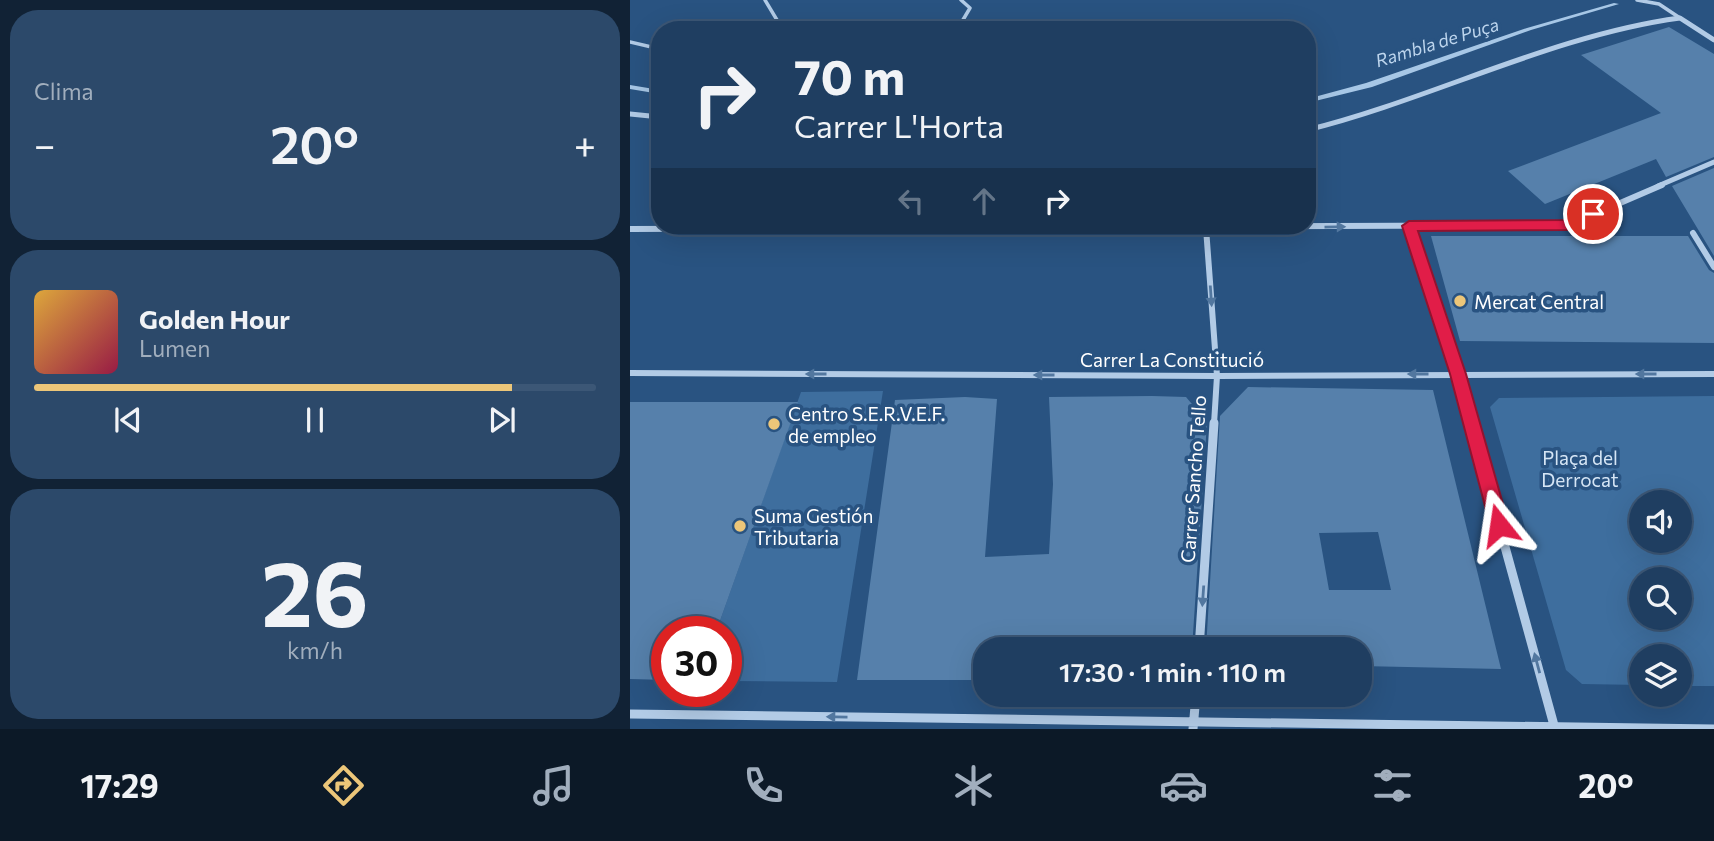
<!DOCTYPE html>
<html lang="es">
<meta charset="utf-8">
<style>
body{margin:0;font-family:Commissioner,sans-serif;background:#2c496a;color:#f1f3f6;height:100vh;display:flex;flex-direction:column;font-size:26px;white-space:nowrap}
*{box-sizing:border-box;margin:0}
p{font-size:23px;color:#a1aebd}
.icon{flex:none;width:38px;height:38px;fill:none;stroke:currentColor;stroke-width:2;stroke-linecap:round;stroke-linejoin:round}
.map{position:relative;flex:1;overflow:hidden}
.drawer{display:flex;flex-direction:column;gap:10px;padding:10px;background:#112235;width:630px}
.drawer>*{flex:none}
.top-card{position:absolute;left:21px;top:21px;width:665px;height:214px;border-radius:28px;box-shadow:0 7px 28px #0002,0 0 0 2px #3c5776;background:#1f3e61;color:#f1f3f6;overflow:hidden}
.tools{position:absolute;left:999px;top:490px;display:grid;gap:14px}
.tools a{display:grid;place-items:center;width:63px;height:63px;border-radius:50%;background:#1f3e61;box-shadow:0 7px 28px #0002,0 0 0 2px #3c5776;font-size:35px}
.speed{position:absolute;left:21px;top:616px;display:flex;gap:14px;font-size:35px;font-weight:700;text-align:center}
.speed>*{display:grid;place-content:center;width:91px;height:91px;border-radius:50%;background:#1f3e61;box-shadow:0 7px 28px #0002,0 0 0 2px #3c5776;line-height:1}
.speed .limit{border:10px solid #d22;background:#fff;color:#111}
.pin{position:absolute;display:grid;place-items:center;width:60px;height:60px;color:#fff;margin:-30px;border:4px solid #fff;border-radius:50%;box-shadow:0 2px 7px #0007}
.me{position:absolute;width:77px;margin:-38px;rotate:345deg;stroke-linejoin:round;filter:drop-shadow(0 0 5px #0008)}
.turn{display:flex;align-items:center;gap:24px;height:147px;padding:0 28px;font-size:32px}
.turn .icon{width:91px;height:91px;stroke-width:2.5}
.turn b{display:block;font-size:49px;line-height:60px}
.lanes{display:flex;align-items:center;height:66px;padding:0 28px;background:#0003;justify-content:center;gap:35px;direction:ltr}
.lanes .off{opacity:.35}
.big{font-size:52px;font-weight:600;line-height:1.1}
.drawer .tile{flex:1;display:flex;flex-direction:column;justify-content:center;gap:10px;min-width:0;padding:0 24px;border-radius:28px;background:#2c496a}
.drawer .dial{align-items:center;gap:0}
.dial b{font-size:91px;line-height:1}
.song{display:flex;align-items:center;gap:21px}
.cover{width:84px;height:84px;border-radius:10px;background:linear-gradient(135deg,hsl(40 70% 55%),hsl(340 70% 35%))}
.played{height:7px;border-radius:4px;background:linear-gradient(90deg,#ecc679 85%,#3c5776 85%)}
.keys{display:flex;justify-content:space-around;direction:ltr}
.heat{display:flex;justify-content:space-between;align-items:center;font-size:38px;direction:ltr}
.trip{position:absolute;left:343px;top:637px;width:399px;height:70px;border-radius:28px;background:#1f3e61;box-shadow:0 7px 28px #0002,0 0 0 2px #3c5776;font-weight:600;line-height:70px;text-align:center}
.tab-bar{display:flex;height:112px;justify-content:space-around;align-items:center;background:#0c1927;color:#a1aebd}
.tab-bar .icon{width:49px;height:49px}
.tab-bar .selected{color:#ecc679}
.tab-bar b{font-size:32px;color:#f1f3f6}
main{display:flex;flex:1;min-height:0}
.map>svg:first-child{display:block}
.green{fill:#3e6e9e;fill-rule:evenodd}
.lines{fill:none;stroke-linecap:round;stroke-linejoin:round}
.stream{fill:#a7c7e6;fill-rule:evenodd}
.building{fill:#5680ab;fill-rule:evenodd}
.service{stroke:#b2cbe6;stroke-width:3.5}
.pedestrian{stroke:#b2cbe6;stroke-width:6}
.minor-far2{stroke:#b2cbe6;stroke-width:5}
.minor-far1{stroke:#b2cbe6;stroke-width:6}
.minor{stroke:#b2cbe6;stroke-width:9}
.oneway{fill:#52779f}
.route{fill:#e11d48;stroke:#92132f;stroke-width:2}
.poi-dot{fill:#ecc679;stroke:#295381;stroke-width:2.5}
.labels{text-anchor:middle;dominant-baseline:central;stroke-width:7;stroke-linejoin:round;paint-order:stroke}
.far-water-label{font-size:18px;font-style:italic;fill:#bdd5ed;stroke:#295381}
.poi-label{font-size:19px;fill:#fff;stroke:#295381;text-anchor:start}
.street-label{font-size:19px;fill:#fff;stroke:#295381}
.park-label{font-size:19px;fill:#d5e5f5;stroke:#295381}
</style>
<main>
<section class="drawer">
<div class="tile"><p>Clima</p>
<div class="heat"><a>−</a><b class="big">20°</b><a>+</a></div>
</div>
<div class="tile">
<div class="song"><i class="cover"></i><div><b>Golden Hour</b><p>Lumen</p></div></div>
<div class="played"></div>
<div class="keys"><svg class="icon" aria-label="previous" viewBox="0 0 24 24"><path d="M18 5L8 12l10 7zM5 5v14"/></svg><svg class="icon" aria-label="pause" viewBox="0 0 24 24"><path d="M8 5v14M16 5v14"/></svg><svg class="icon" aria-label="next" viewBox="0 0 24 24"><path d="M6 5l10 7-10 7zM19 5v14"/></svg></div>
</div>
<div class="tile dial"><b>26</b><p>km/h</p></div>
</section>
<div class="map">
<svg width="1084" height="729" viewBox="0 0 1084 729">
<rect width="100%" height="100%" fill="#295381"/>
<path class="green" d="M253,391l-46,291 -111,-1v-49h-10l85,-240z
M1084,396v290h-34v-30h-38l-1,29 -59,-1 -16,-14 -76,-263 9,-9zM1050,502v39h-38v-39zM1050,579v39h-38v-39z"/>
<g class="lines">
<path class="stream" d="M984,3l5,1 -88,26 -159,57 -65,16v-4l59,-16 161,-55z
M0,85l30,5v4l-30,-5z"/>
</g>
<path class="building" d="M1039,27l45,27v103l-48,20 -10,-18 -111,45 -37,-33 153,-58 -80,-58z
M1084,168v88l-42,-70z
M801,236h257l21,34 5,3v70l-254,-2z
M618,387l185,3 68,279 -141,-3v-17h-154l14,-233zM748,532l13,58h-62l-10,-57z
M522,396l34,1 21,25 -15,227h-207v31h-128l38,-280 70,-3 32,2 -12,158 64,-3 4,-70 -4,-87z
M0,402h168l-82,230h-49v48l-37,-1z"/>
<g class="lines">
<path class="service" d="M135,0l18,30
M1007,0l22,4 21,14
M327,30l13,-22 -9,-8
M0,42l30,7"/>
<path class="pedestrian" d="M1063,233l21,34"/>
<path class="minor-far2" d="M0,114l30,3
M677,130c125,-31 246,-95 373,-112l34,22
M1028,186l56,-24"/>
<path class="minor-far1" d="M779,226l63,198
M576,228l11,148 -3,48
M0,229l939,-4 93,-40
M0,373l587,3 497,-2"/>
<path class="minor" d="M841,423l84,306
M569,649l15,-226
M0,714l1084,15
M563,729l3,-34"/>
</g>
<defs><path id="oneway-solid" d="M-6-.8H1V-3.2L6.5 0L1 3.2V.8H-6Z" transform="scale(1.75)"/></defs>
<g class="oneway">
<use href="#oneway-solid" transform="translate(705 227) rotate(-1)"/>
<use href="#oneway-solid" transform="translate(581 296) rotate(86)"/>
<use href="#oneway-solid" transform="translate(186 374) rotate(-180)"/>
<use href="#oneway-solid" transform="translate(788 374) rotate(180)"/>
<use href="#oneway-solid" transform="translate(1016 374) rotate(-180)"/>
<use href="#oneway-solid" transform="translate(414 375) rotate(-180)"/>
<use href="#oneway-solid" transform="translate(573 596) rotate(94)"/>
<use href="#oneway-solid" transform="translate(907 663) rotate(-105)"/>
<use href="#oneway-solid" transform="translate(207 717) rotate(-179)"/>
</g>
<path class="route" d="M963,209l5,2v7l-29,12 -151,1 48,143 43,151 -3,6 -7,3 -6,-3 -3,-6 -40,-151 -48,-148 7,-5 158,-1z"/>
<g class="poi-dot">
<circle cx="830" cy="301" r="7"/>
<circle cx="144" cy="424" r="7"/>
<circle cx="110" cy="526" r="7"/>
</g>
<g class="labels">
<g class="far-water-label">
<text transform="translate(807 42) rotate(-17)">Rambla de Puça</text>
</g>
<g class="poi-label">
<text x="844" y="301">Mercat Central</text>
<text x="158" y="413">Centro S.E.R.V.E.F.<tspan x="158" dy="22">de empleo</tspan></text>
<text x="124" y="515">Suma Gestión<tspan x="124" dy="22">Tributaria</tspan></text>
</g>
<g class="street-label">
<text x="542" y="359">Carrer La Constitució</text>
<text transform="translate(563 479) rotate(-86)">Carrer Sancho Tello</text>
</g>
<g class="park-label">
<text x="950" y="457">Plaça del<tspan x="950" dy="22">Derrocat</tspan></text>
</g>
</g>
</svg>
<div class="tools">
<a><svg class="icon" aria-label="sound" viewBox="0 0 24 24"><path d="M4 9h4l5-4v14l-5-4H4zM17 9q2 3 0 6"/></svg></a>
<a><svg class="icon" aria-label="search" viewBox="0 0 24 24"><circle cx="10" cy="10" r="6"/><path d="M15 15l6 6"/></svg></a>
<a><svg class="icon" aria-label="layers" viewBox="0 0 24 24"><path d="M12 4l9 5-9 5-9-5zM3 14l9 5 9-5"/></svg></a>
</div>
<div class="speed"><div class="limit">30</div></div>
<div class="pin" style="left:963px;top:214px;background:#d93025"><svg class="icon" aria-label="arrive" viewBox="0 0 24 24"><path d="M6 21V4h12l-3 4 3 4H6"/></svg></div>
<svg class="me" style="left:869px;top:525px" viewBox="-20 -20 40 40"><path d="M0-17L14 15 0 8-14 15z" fill="#e11d48" stroke="#fff" stroke-width="4"/></svg>
<div class="trip">17:30 · 1 min · 110 m</div>
<div class="top-card">
<div class="turn"><svg class="icon" aria-label="right" viewBox="0 0 24 24"><path d="M7 20v-9h11M14 6l5 5-5 5"/></svg><div><b>70 m</b>Carrer L'Horta</div></div>
<div class="lanes"><svg class="icon off" aria-label="left" viewBox="0 0 24 24"><path d="M17 20v-9H6M10 6l-5 5 5 5"/></svg><svg class="icon off" aria-label="ahead" viewBox="0 0 24 24"><path d="M12 20V5M6 11l6-6 6 6"/></svg><svg class="icon" aria-label="right" viewBox="0 0 24 24"><path d="M7 20v-9h11M14 6l5 5-5 5"/></svg></div>
</div>
</div>
</main>
<nav class="tab-bar">
<b>17:29</b>
<svg class="icon selected" aria-label="directions" viewBox="0 0 24 24"><path d="M12 3l9 9-9 9-9-9zM9 14v-3h6M13 9l2 2-2 2"/></svg>
<svg class="icon" aria-label="music" viewBox="0 0 24 24"><path d="M9 18V5l10-2v13"/><circle cx="6" cy="18" r="3"/><circle cx="16" cy="16" r="3"/></svg>
<svg class="icon" aria-label="phone" viewBox="0 0 24 24"><path d="M5 4h4l2 5-3 2q2 4 5 5l2-3 5 2v4C11 20 4 13 5 4z"/></svg>
<svg class="icon" aria-label="climate" viewBox="0 0 24 24"><path d="M12 3v18M4 7l16 10M4 17L20 7"/></svg>
<svg class="icon" aria-label="car" viewBox="0 0 24 24"><path d="M5 17H2v-5l4-1 3-4h7l3 4 3 1v5h-3M9 17h6M6 11h13"/><circle cx="7" cy="17" r="2"/><circle cx="17" cy="17" r="2"/></svg>
<svg class="icon" aria-label="filters" viewBox="0 0 24 24"><path d="M4 7h16M4 17h16"/><circle cx="9" cy="7" r="2"/><circle cx="15" cy="17" r="2"/></svg>
<b>20°</b>
</nav>
